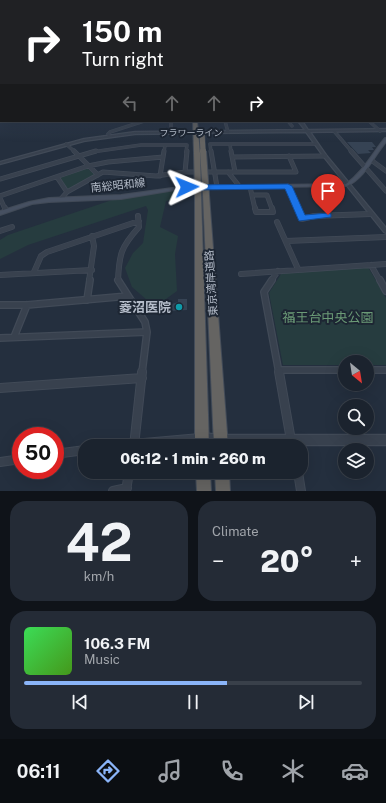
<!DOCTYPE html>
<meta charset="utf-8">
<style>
body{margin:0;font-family:"Public Sans","Noto Sans JP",sans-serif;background:#242b36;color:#f1f3f6;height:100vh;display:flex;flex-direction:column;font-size:15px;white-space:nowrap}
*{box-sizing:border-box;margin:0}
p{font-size:13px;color:#a0a4aa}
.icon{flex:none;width:22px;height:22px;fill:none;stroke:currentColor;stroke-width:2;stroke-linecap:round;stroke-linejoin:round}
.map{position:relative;height:491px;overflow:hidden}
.side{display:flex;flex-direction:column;gap:10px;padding:10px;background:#0f1319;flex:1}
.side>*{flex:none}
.guide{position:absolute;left:0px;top:0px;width:386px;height:122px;box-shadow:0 4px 16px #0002,0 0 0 1px #39404a;background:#202124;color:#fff;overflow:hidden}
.needle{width:26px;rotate:150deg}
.buttons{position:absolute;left:338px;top:355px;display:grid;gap:8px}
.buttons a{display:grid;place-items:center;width:36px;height:36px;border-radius:50%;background:#1b232e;box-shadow:0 4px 16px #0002,0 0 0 1px #39404a;font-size:20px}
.speed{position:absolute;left:12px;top:427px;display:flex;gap:8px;font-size:20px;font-weight:700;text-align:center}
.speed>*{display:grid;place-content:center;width:52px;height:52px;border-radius:50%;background:#1b232e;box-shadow:0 4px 16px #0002,0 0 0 1px #39404a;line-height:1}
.speed .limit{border:6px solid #d22;background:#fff;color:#111}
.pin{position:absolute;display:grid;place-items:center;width:34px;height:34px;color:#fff;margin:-41px -17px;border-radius:50% 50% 50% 0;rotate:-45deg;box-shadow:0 0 4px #0007}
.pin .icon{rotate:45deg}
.me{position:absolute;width:44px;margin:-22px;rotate:88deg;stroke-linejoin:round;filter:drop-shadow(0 0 3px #0008)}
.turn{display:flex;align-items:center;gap:14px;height:84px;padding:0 16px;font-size:18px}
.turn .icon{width:52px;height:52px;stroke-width:2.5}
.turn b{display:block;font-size:28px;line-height:34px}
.lanes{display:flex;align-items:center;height:38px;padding:0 16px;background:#0003;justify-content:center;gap:20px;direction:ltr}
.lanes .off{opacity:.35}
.big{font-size:30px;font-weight:800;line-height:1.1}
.side .card{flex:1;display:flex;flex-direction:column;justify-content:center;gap:6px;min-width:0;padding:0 14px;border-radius:16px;background:#242b36}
.side .dial{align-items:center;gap:0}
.dial b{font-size:52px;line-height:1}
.song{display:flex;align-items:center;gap:12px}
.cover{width:48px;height:48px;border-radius:6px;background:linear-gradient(135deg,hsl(130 70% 55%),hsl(100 70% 35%))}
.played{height:4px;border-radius:2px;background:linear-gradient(90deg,#8ab4f8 60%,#39404a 60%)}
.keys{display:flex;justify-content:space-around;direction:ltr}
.heat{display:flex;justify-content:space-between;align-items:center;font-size:22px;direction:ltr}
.side .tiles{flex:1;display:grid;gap:10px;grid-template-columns:1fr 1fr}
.card:last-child{grid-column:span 2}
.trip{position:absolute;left:78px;top:439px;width:230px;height:40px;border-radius:16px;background:#1b232e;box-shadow:0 4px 16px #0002,0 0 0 1px #39404a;font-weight:800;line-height:40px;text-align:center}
.menu{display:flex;height:64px;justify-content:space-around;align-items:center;background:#0b0e12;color:#a0a4aa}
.menu .icon{width:28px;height:28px}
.menu .current{color:#8ab4f8}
.menu b{font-size:18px;color:#f1f3f6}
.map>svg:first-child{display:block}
.green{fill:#263c3f}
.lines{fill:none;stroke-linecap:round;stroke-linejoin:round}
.river{fill:#17263c;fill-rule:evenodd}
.building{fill:#364354}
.minor-far4-casing{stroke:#414a57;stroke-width:3.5}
.minor-far3-casing{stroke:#414a57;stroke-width:5}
.minor-far2-casing{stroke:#414a57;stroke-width:6}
.minor-far1-casing{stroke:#414a57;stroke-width:8}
.minor-casing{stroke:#414a57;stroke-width:10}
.tertiary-casing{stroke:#414a57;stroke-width:2.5}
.secondary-casing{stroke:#414a57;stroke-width:2}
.trunk-casing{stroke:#434c59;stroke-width:2}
.minor-far4{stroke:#38414e;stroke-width:2.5}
.minor-far3{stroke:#38414e;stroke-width:3.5}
.minor-far2{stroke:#38414e;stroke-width:4.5}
.minor-far1{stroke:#38414e;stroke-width:5.5}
.minor{stroke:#38414e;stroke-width:8}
.tertiary{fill:#38414e;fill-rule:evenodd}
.secondary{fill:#465061;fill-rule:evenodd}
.trunk{fill:#656462;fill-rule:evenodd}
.trunk-bridge-far1-casing{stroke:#434c59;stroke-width:6;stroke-linecap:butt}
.trunk-bridge-casing{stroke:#434c59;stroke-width:8;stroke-linecap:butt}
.trunk-bridge-far1{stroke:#656462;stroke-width:5}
.trunk-bridge{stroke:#656462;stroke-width:6}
.route{fill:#1a73e8;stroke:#114b97}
.culture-dot{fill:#0f9aa8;stroke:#1d2633;stroke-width:1.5}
.labels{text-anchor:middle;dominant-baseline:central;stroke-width:4;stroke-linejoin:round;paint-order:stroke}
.far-street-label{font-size:9px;fill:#b4bcc9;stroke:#1d2633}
.street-label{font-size:11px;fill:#b4bcc9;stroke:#1d2633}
.near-poi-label{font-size:13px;font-weight:bold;fill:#b4bcc9;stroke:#1d2633;text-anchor:end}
.near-park-label{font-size:13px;fill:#6b9a76;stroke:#1d2633}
</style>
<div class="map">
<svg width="386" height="491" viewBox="0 0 386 491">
<rect width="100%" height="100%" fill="#242f3e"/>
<path class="green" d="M87,168l8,7 -27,15 -9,-13z
M167,190h21l-3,6 -19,5 -6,26 18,9 -3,18 2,37 -22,16 -23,-20 -7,-19 8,-15 10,-10 5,-33 -2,-4 -118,39 -28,14v-19l8,-5 104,-35z
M368,267l18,31v67h-19v-3h-22v3h-62l-14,-72 12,-19 23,-4z"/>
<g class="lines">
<path class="river" d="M0,88h1v2h-1z"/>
</g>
<path class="building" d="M347,142h25l4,5h-4l2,3h-6l3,3 -13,1z
M178,299h9v11l-16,1 1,-7 6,-2z"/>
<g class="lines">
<g class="minor-far4-casing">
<path id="minor-far4" d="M171,121v11
M225,121l3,11
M288,121l4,5
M369,121l11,10
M334,131l18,21
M109,135l-1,-1 2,-2 34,-11h27
M66,144l9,8
M230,144l1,8
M92,152l49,-7h46l-1,7
M164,152l1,-7
M211,152l-1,-8h105"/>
</g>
<g class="minor-far3-casing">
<path id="minor-far3" d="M74,151l24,24
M211,151l6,36
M231,151l4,21
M351,151l35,40
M233,157l92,-1
M371,160l15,11
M185,172h111l-7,-16
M228,172l12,15
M160,176l4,-25
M57,177l10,15
M0,179l96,-28
M288,186l10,23
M250,187l5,22
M252,195h15l5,14
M0,196l88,-30 20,-4 55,-5
M0,198l5,11
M61,199l6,-7 36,-20 53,4 29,-4 2,-21"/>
</g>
<g class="minor-far2-casing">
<path id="minor-far2" d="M5,208l1,2
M255,208l1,4h17l-1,-4
M297,208l5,11 12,-3 57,-2
M277,222l21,47
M0,231l12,-4
M286,241l100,-4
M371,265l9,16
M34,272l7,-16 6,-4 92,-31
M241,274l145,-10
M0,275l92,-5
M89,281l5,-35 -2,-10
M118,281c1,-27 3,-34 21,-54l-1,-11
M271,281l7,-10"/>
</g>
<g class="minor-far1-casing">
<path id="minor-far1" d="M118,280l27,42 2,10 -5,41
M272,280l-8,12 15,81
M380,280l6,11
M87,300l3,-20
M0,305h27l101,-9
M14,337l13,-32
M0,338l147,-6
M279,370h66
M367,370h19"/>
</g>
<g class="minor-casing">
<path id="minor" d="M279,372l13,74
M0,388l142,-10
M110,446l90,-8
M134,446l8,-74
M55,454l30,-4
M0,462l21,-3
M298,472l3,19
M113,491l14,-3
M126,491l3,-19"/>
</g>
<g class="tertiary-casing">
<path id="tertiary" d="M298,121h4l6,9 78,-1v2l-76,1 16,23 60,73v5l-2,-1 -60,-75 -18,-25 -171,2 -51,7 -84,23v-2l84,-23 51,-7 170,-2z
M202,433l19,2h165v10h-165l-19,-2 -3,-2 -2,-3 2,-3z"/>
</g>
<g class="secondary-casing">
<path id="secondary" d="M385,138h1v4c-12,14 -21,36 -39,44l-160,2 -66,11 -72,3 -17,2 -32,11v-4l29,-9 20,-4 72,-3 66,-9 159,-2c17,-12 26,-30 39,-46z"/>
</g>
<g class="trunk-casing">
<path id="trunk" d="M193,121h4l3,32 -3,2 -3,-2z
M198,193l3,2 8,251h-14v-251z
M206,193l3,2 19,251h-14l-11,-251z
M196,472h14l1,19h-14z
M215,472h14l1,19h-14z"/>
</g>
<use href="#minor-far4" class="minor-far4"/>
<use href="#minor-far3" class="minor-far3"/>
<use href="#minor-far2" class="minor-far2"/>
<use href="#minor-far1" class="minor-far1"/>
<use href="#minor" class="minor"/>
<use href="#tertiary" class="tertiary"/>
<use href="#secondary" class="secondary"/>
<use href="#trunk" class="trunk"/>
<g class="trunk-bridge-far1-casing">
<path id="trunk-bridge-far1" d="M202,132l1,20"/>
</g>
<g class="trunk-bridge-casing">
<path id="trunk-bridge" d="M203,151l3,44
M197,153l1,42"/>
</g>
<use href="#trunk-bridge-far1" class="trunk-bridge-far1"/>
<use href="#trunk-bridge" class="trunk-bridge"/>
</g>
<linearGradient id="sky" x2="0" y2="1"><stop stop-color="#141a22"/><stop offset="0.51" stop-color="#3f4d63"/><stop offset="1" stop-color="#3f4d63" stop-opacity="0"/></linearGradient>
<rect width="386" height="142" fill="url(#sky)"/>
<path class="route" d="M288,184l4,2 13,29 23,-2 3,1v3l-32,4 -14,-32 -98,1 -4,-3 4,-2z"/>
<circle class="culture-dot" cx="179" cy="307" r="4"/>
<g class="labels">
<g class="far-street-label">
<text x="191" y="132">フラワーライン</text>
</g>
<g class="street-label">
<text transform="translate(118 185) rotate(-6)">南総昭和線</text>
<text transform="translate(211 283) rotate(-94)">東京湾岸道路</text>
</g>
<g class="near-poi-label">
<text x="171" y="307">菱沼医院</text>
</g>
<g class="near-park-label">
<text x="328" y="317">福王台中央公園</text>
</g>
</g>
</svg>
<div class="buttons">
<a><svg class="needle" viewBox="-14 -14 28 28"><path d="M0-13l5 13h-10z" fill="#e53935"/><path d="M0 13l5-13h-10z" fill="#a0a4aa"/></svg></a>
<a><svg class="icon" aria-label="search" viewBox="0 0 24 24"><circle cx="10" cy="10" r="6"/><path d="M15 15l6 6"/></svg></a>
<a><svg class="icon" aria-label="layers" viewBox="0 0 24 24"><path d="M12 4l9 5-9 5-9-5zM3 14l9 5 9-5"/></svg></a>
</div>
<div class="speed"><div class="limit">50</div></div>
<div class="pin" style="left:328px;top:215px;background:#d93025"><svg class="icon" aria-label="arrive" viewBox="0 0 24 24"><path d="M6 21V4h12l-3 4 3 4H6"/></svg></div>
<svg class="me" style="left:187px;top:187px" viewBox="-20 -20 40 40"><path d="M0-17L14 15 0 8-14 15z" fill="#1a73e8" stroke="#fff" stroke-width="4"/></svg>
<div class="trip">06:12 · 1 min · 260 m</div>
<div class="guide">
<div class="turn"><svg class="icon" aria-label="right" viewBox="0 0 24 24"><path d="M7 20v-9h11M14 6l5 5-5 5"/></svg><div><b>150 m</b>Turn right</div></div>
<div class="lanes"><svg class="icon off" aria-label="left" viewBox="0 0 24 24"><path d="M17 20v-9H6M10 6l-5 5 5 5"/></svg><svg class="icon off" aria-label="ahead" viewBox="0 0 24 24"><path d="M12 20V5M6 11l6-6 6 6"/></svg><svg class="icon off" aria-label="ahead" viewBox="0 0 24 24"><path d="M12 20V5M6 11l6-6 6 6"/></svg><svg class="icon" aria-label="right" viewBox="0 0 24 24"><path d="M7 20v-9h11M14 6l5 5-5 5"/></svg></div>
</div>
</div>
<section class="side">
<div class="tiles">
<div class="card dial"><b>42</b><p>km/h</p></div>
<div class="card"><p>Climate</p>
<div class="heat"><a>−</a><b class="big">20°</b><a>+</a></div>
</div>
<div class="card">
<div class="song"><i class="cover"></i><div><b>106.3 FM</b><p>Music</p></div></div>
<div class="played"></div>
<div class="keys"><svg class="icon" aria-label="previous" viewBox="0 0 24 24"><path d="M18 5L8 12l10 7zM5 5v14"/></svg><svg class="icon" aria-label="pause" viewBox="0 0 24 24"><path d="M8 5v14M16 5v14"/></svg><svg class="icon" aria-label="next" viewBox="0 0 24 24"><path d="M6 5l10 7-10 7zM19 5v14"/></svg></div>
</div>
</div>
</section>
<nav class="menu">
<b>06:11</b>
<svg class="icon current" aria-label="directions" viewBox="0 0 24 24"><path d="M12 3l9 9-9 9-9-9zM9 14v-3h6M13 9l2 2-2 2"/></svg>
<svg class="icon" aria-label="music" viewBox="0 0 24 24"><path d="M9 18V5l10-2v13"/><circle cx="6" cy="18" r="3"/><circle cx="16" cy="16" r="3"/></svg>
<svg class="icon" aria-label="phone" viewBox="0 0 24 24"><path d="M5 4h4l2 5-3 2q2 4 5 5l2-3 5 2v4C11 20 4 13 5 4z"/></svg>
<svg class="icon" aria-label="climate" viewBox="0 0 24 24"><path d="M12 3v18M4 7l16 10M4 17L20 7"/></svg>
<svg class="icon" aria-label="car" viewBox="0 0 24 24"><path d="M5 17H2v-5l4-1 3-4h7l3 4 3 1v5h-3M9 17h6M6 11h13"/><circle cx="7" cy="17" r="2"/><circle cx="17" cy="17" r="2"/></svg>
</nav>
